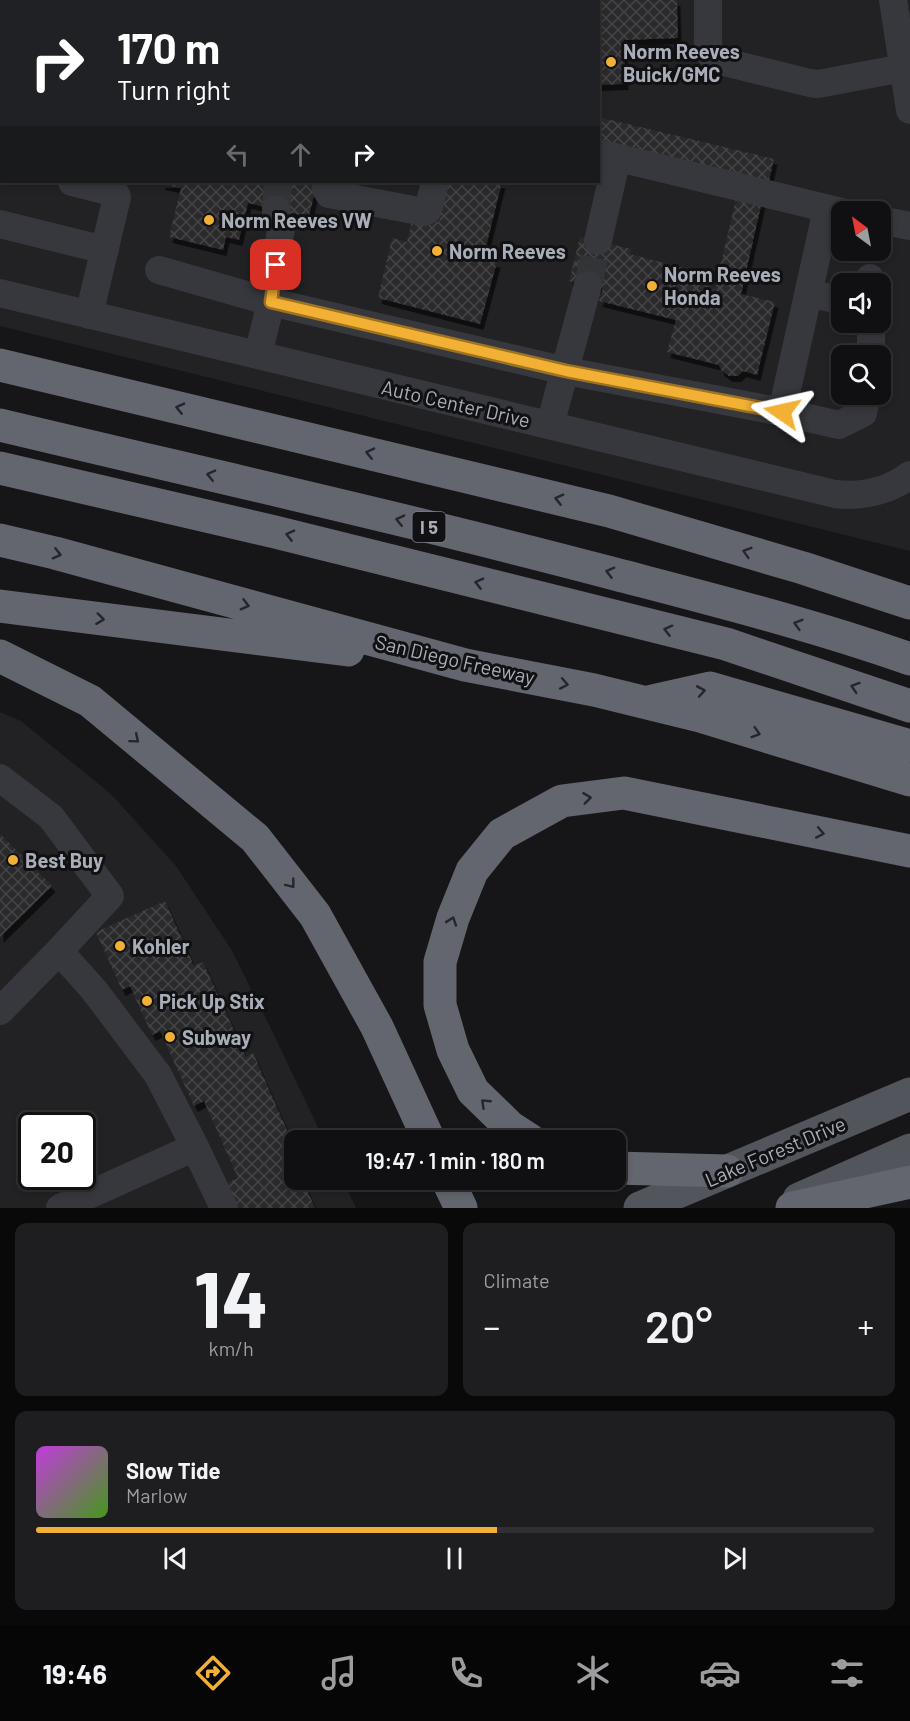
<!DOCTYPE html>
<meta charset="utf-8">
<style>
body{margin:0;font-family:Barlow,sans-serif;background:#1e1e20;color:#f1f3f6;height:100vh;display:flex;flex-direction:column;font-size:22px;white-space:nowrap}
*{box-sizing:border-box;margin:0}
p{font-size:20px;color:#9c9d9f}
.icon{flex:none;width:33px;height:33px;fill:none;stroke:currentColor;stroke-width:2;stroke-linecap:round;stroke-linejoin:round}
.map{position:relative;height:1208px;overflow:hidden}
.sheet{display:flex;flex-direction:column;gap:15px;padding:15px;background:#09090a;flex:1}
.sheet>*{flex:none}
.top-card{position:absolute;left:0px;top:0px;width:600px;height:183px;box-shadow:0 3px 9px #0003,0 0 0 2px #303032;background:#202124;color:#fff;overflow:hidden}
.needle{width:39px;rotate:328deg}
.buttons{position:absolute;left:831px;top:201px;display:grid;gap:12px}
.buttons a{display:grid;place-items:center;width:60px;height:60px;border-radius:12px;background:#101012;box-shadow:0 3px 9px #0003,0 0 0 2px #303032;font-size:30px}
.speed{position:absolute;left:18px;top:1112px;display:flex;gap:12px;font-size:30px;font-weight:700;text-align:center}
.speed>*{display:grid;place-content:center;width:78px;height:78px;border-radius:50%;background:#101012;box-shadow:0 3px 9px #0003,0 0 0 2px #303032;line-height:1}
.speed .limit{border:3px solid #111;border-radius:9px;background:#fff;color:#111}
.pin{position:absolute;display:grid;place-items:center;width:51px;height:51px;color:#fff;margin:-26px;border-radius:12px;box-shadow:0 3px 9px #0006}
.me{position:absolute;width:66px;margin:-33px;rotate:281deg;stroke-linejoin:round;filter:drop-shadow(0 0 4px #0008)}
.turn{display:flex;align-items:center;gap:21px;height:126px;padding:0 18px;font-size:27px}
.turn .icon{width:78px;height:78px;stroke-width:2.5}
.turn b{display:block;font-size:42px;line-height:51px}
.lanes{display:flex;align-items:center;height:57px;padding:0 18px;background:#0003;justify-content:center;gap:30px;direction:ltr}
.lanes .off{opacity:.35}
.big{font-size:45px;font-weight:600;line-height:1.1}
.sheet .card{flex:1;display:flex;flex-direction:column;justify-content:center;gap:9px;min-width:0;padding:0 21px;border-radius:12px;background:#1e1e20}
.sheet .dial{align-items:center;gap:0}
.dial b{font-size:78px;line-height:1}
.song{display:flex;align-items:center;gap:18px}
.cover{width:72px;height:72px;border-radius:9px;background:linear-gradient(135deg,hsl(290 70% 55%),hsl(100 70% 35%))}
.played{height:6px;border-radius:3px;background:linear-gradient(90deg,#f2b134 55%,#303032 55%)}
.keys{display:flex;justify-content:space-around;direction:ltr}
.heat{display:flex;justify-content:space-between;align-items:center;font-size:33px;direction:ltr}
.sheet .tiles{flex:1;display:grid;gap:15px;grid-template-columns:1fr 1fr}
.card:last-child{grid-column:span 2}
.trip{position:absolute;left:284px;top:1130px;width:342px;height:60px;border-radius:12px;background:#101012;box-shadow:0 3px 9px #0003,0 0 0 2px #303032;font-weight:600;line-height:60px;text-align:center}
.menu{display:flex;height:96px;justify-content:space-around;align-items:center;background:#060607;color:#9c9d9f}
.menu .icon{width:42px;height:42px}
.menu .selected{color:#f2b134}
.menu b{font-size:27px;color:#f1f3f6}
.map>svg:first-child{display:block}
.built{fill:#222225;fill-rule:evenodd}
.building{fill:url(#building-cross-hatch);filter:url(#shadow)}
.lines{fill:none;stroke-linecap:round;stroke-linejoin:round}
.minor-tunnel{stroke:#333438;stroke-width:28;stroke-dasharray:28 14;stroke-linecap:butt}
.minor{stroke:#37383d;stroke-width:28}
.major{stroke:#53555c;stroke-width:33}
.highway{stroke:#63666e;stroke-width:33}
.oneway{stroke:#26262a}
.route-casing{stroke:#9d7322;stroke-width:15}
.route{stroke:#f2b134;stroke-width:10}
.poi-dot{fill:#f2b134;stroke:#111113;stroke-width:2}
.labels{text-anchor:middle;dominant-baseline:central;stroke-width:6;stroke-linejoin:round;paint-order:stroke}
.shield{fill:#111113;stroke:#7b7e86;stroke-width:1.5}
.shield-label{font-size:18px;font-weight:bold;fill:#a8adb8}
.poi-label{font-size:20px;font-weight:bold;fill:#a8adb8;stroke:#111113;text-anchor:start}
.street-label{font-size:20px;fill:#a8adb8;stroke:#111113}
</style>
<div class="map">
<svg width="910" height="1208" viewBox="0 0 910 1208">
<defs>
<pattern id="building-cross-hatch" width="8" height="8" patternUnits="userSpaceOnUse" patternTransform="scale(1.5)"><rect width="8" height="8" fill="#29292c"/><path d="M0 0l8 8M0 8l8-8" fill="none" stroke="#454548"/></pattern>
<filter id="shadow"><feDropShadow dx="3.5" dy="6" stdDeviation="0" flood-color="#0009"/></filter>
</defs>
<rect width="100%" height="100%" fill="#161618"/>
<path class="built" d="M0,0h910v551l-910,-225zM2,2h596v180h-596zM842,212h38v38h-38zM842,284h38v38h-38zM842,356h38v38h-38z
M0,712l21,9 90,73 65,72 55,83 43,86 50,105h-30v39h48l14,29h-356zM32,1125h50v51h-50z"/>
<path class="building" d="M598,0h79l1,38 -54,2 1,44 -27,1z
M598,117l176,42 -6,26 -170,-41z
M162,182h155l-8,35 -61,-14 -9,37 -13,-3 -3,13 -54,-13 12,-49 -19,-4z
M448,182h54l-19,77 14,3 -17,62 -102,-26 14,-60 15,4 6,-26 26,6z
M737,195l25,6 -21,93 34,8 -18,73 -14,-4 -5,5h-9l-8,-6 -2,-5 -52,-13 9,-32 -77,-19 4,-13 -34,-7 11,-44 51,12 -1,5 57,15 -3,11 31,8z
M0,834l52,52 -52,51z
M165,901l29,65 9,-4 43,95 7,-4 41,93v33h8l13,29h-77l-11,-25 11,-5 -34,-77 -10,5 -34,-75 -8,4 -22,-49 -8,4 -26,-58z"/>
<g class="lines">
<path class="minor-tunnel" d="M276,210l2,-28
M588,285l10,-44"/>
<path class="minor" d="M107,0l4,2
M708,0v45l3,10 9,6 90,22 8,1 85,-16
M893,0l17,110
M36,2v-2
M598,153l244,59
M0,164h2
M72,182l43,11 2,4 -28,118
M327,182l-1,7 3,5 95,18 4,-2 7,-28
M880,220l30,6
M0,224l105,26
M598,241l19,-83
M159,270l112,32 295,69 216,41 57,13 24,-12 4,-19
M870,278v6
M0,293l835,201c27,3 54,-3 75,-19
M809,293l33,8
M871,322v34
M258,355l13,-53 10,-74 -5,-18
M782,412l45,-203
M550,425l38,-140
M0,778l51,39 59,79 -51,55 35,39 64,85 37,72 -135,61
M0,1011l59,-60
M195,1147l29,61"/>
<path class="major" d="M799,1199l111,-49
M640,1208l270,-114"/>
<path class="highway" d="M0,365l609,146 194,57 107,35
M0,425c205,49 411,95 615,149 99,26 198,51 295,85
M0,468l275,64 451,112 184,62
M0,540l55,13 410,112 129,25 106,26 210,64
M0,606l348,44
M0,656l90,45 165,137 60,77 62,112 52,113
M652,701l58,-13 200,58
M530,1140l-20,-13 -37,-36 -20,-41 -13,-45v-43l13,-44 19,-47 30,-37 60,-33 62,-8 286,58
M615,1168l112,3
M447,1179l14,29
M792,1208l118,-26"/>
</g>
<defs><path id="oneway-chevron" d="M-2-3.5L2.5 0L-2 3.5" fill="none" stroke-width="1.6" stroke-linecap="round" stroke-linejoin="round" transform="scale(1.5)"/></defs>
<g class="oneway">
<use href="#oneway-chevron" transform="translate(180 408) rotate(-167)"/>
<use href="#oneway-chevron" transform="translate(370 453) rotate(-167)"/>
<use href="#oneway-chevron" transform="translate(211 475) rotate(-167)"/>
<use href="#oneway-chevron" transform="translate(559 499) rotate(-166)"/>
<use href="#oneway-chevron" transform="translate(400 520) rotate(-167)"/>
<use href="#oneway-chevron" transform="translate(290 535) rotate(-166)"/>
<use href="#oneway-chevron" transform="translate(747 552) rotate(-163)"/>
<use href="#oneway-chevron" transform="translate(57 554) rotate(14)"/>
<use href="#oneway-chevron" transform="translate(610 572) rotate(-165)"/>
<use href="#oneway-chevron" transform="translate(479 583) rotate(-166)"/>
<use href="#oneway-chevron" transform="translate(245 605) rotate(15)"/>
<use href="#oneway-chevron" transform="translate(100 619) rotate(7)"/>
<use href="#oneway-chevron" transform="translate(798 624) rotate(-164)"/>
<use href="#oneway-chevron" transform="translate(668 630) rotate(-166)"/>
<use href="#oneway-chevron" transform="translate(564 684) rotate(11)"/>
<use href="#oneway-chevron" transform="translate(855 687) rotate(-162)"/>
<use href="#oneway-chevron" transform="translate(701 691) rotate(-10)"/>
<use href="#oneway-chevron" transform="translate(756 733) rotate(17)"/>
<use href="#oneway-chevron" transform="translate(135 739) rotate(40)"/>
<use href="#oneway-chevron" transform="translate(587 798) rotate(-7)"/>
<use href="#oneway-chevron" transform="translate(820 833) rotate(11)"/>
<use href="#oneway-chevron" transform="translate(291 884) rotate(52)"/>
<use href="#oneway-chevron" transform="translate(452 921) rotate(-71)"/>
<use href="#oneway-chevron" transform="translate(485 1103) rotate(-136)"/>
</g>
<g class="lines">
<g class="route-casing">
<path id="route" d="M276,265l-5,37 295,69 216,41"/>
</g>
<use href="#route" class="route"/>
</g>
<g class="poi-dot">
<circle cx="611" cy="62" r="6"/>
<circle cx="209" cy="220" r="6"/>
<circle cx="437" cy="251" r="6"/>
<circle cx="652" cy="286" r="6"/>
<circle cx="13" cy="860" r="6"/>
<circle cx="120" cy="946" r="6"/>
<circle cx="147" cy="1001" r="6"/>
<circle cx="170" cy="1037" r="6"/>
</g>
<g class="labels">
<rect class="shield" x="412.5" y="512" width="33" height="30" rx="4.5"/>
<g class="shield-label">
<text x="429" y="527">I 5</text>
</g>
<g class="poi-label">
<text x="623" y="51">Norm Reeves<tspan x="623" dy="23">Buick/GMC</tspan></text>
<text x="221" y="220">Norm Reeves VW</text>
<text x="449" y="251">Norm Reeves</text>
<text x="664" y="274">Norm Reeves<tspan x="664" dy="23">Honda</tspan></text>
<text x="25" y="860">Best Buy</text>
<text x="132" y="946">Kohler</text>
<text x="159" y="1001">Pick Up Stix</text>
<text x="182" y="1037">Subway</text>
</g>
<g class="street-label">
<text transform="translate(456 403) rotate(13)">Auto Center Drive</text>
<text transform="translate(455 659) rotate(13)">San Diego Freeway</text>
<text transform="translate(775 1151) rotate(-23)">Lake Forest Drive</text>
</g>
</g>
</svg>
<div class="buttons">
<a><svg class="needle" viewBox="-14 -14 28 28"><path d="M0-13l5 13h-10z" fill="#e53935"/><path d="M0 13l5-13h-10z" fill="#9c9d9f"/></svg></a>
<a><svg class="icon" aria-label="sound" viewBox="0 0 24 24"><path d="M4 9h4l5-4v14l-5-4H4zM17 9q2 3 0 6"/></svg></a>
<a><svg class="icon" aria-label="search" viewBox="0 0 24 24"><circle cx="10" cy="10" r="6"/><path d="M15 15l6 6"/></svg></a>
</div>
<div class="speed"><div class="limit">20</div></div>
<div class="pin" style="left:276px;top:265px;background:#d93025"><svg class="icon" aria-label="arrive" viewBox="0 0 24 24"><path d="M6 21V4h12l-3 4 3 4H6"/></svg></div>
<svg class="me" style="left:782px;top:412px" viewBox="-20 -20 40 40"><path d="M0-17L14 15 0 8-14 15z" fill="#f2b134" stroke="#fff" stroke-width="4"/></svg>
<div class="trip">19:47 · 1 min · 180 m</div>
<div class="top-card">
<div class="turn"><svg class="icon" aria-label="right" viewBox="0 0 24 24"><path d="M7 20v-9h11M14 6l5 5-5 5"/></svg><div><b>170 m</b>Turn right</div></div>
<div class="lanes"><svg class="icon off" aria-label="left" viewBox="0 0 24 24"><path d="M17 20v-9H6M10 6l-5 5 5 5"/></svg><svg class="icon off" aria-label="ahead" viewBox="0 0 24 24"><path d="M12 20V5M6 11l6-6 6 6"/></svg><svg class="icon" aria-label="right" viewBox="0 0 24 24"><path d="M7 20v-9h11M14 6l5 5-5 5"/></svg></div>
</div>
</div>
<section class="sheet">
<div class="tiles">
<div class="card dial"><b>14</b><p>km/h</p></div>
<div class="card"><p>Climate</p>
<div class="heat"><a>−</a><b class="big">20°</b><a>+</a></div>
</div>
<div class="card">
<div class="song"><i class="cover"></i><div><b>Slow Tide</b><p>Marlow</p></div></div>
<div class="played"></div>
<div class="keys"><svg class="icon" aria-label="previous" viewBox="0 0 24 24"><path d="M18 5L8 12l10 7zM5 5v14"/></svg><svg class="icon" aria-label="pause" viewBox="0 0 24 24"><path d="M8 5v14M16 5v14"/></svg><svg class="icon" aria-label="next" viewBox="0 0 24 24"><path d="M6 5l10 7-10 7zM19 5v14"/></svg></div>
</div>
</div>
</section>
<nav class="menu">
<b>19:46</b>
<svg class="icon selected" aria-label="directions" viewBox="0 0 24 24"><path d="M12 3l9 9-9 9-9-9zM9 14v-3h6M13 9l2 2-2 2"/></svg>
<svg class="icon" aria-label="music" viewBox="0 0 24 24"><path d="M9 18V5l10-2v13"/><circle cx="6" cy="18" r="3"/><circle cx="16" cy="16" r="3"/></svg>
<svg class="icon" aria-label="phone" viewBox="0 0 24 24"><path d="M5 4h4l2 5-3 2q2 4 5 5l2-3 5 2v4C11 20 4 13 5 4z"/></svg>
<svg class="icon" aria-label="climate" viewBox="0 0 24 24"><path d="M12 3v18M4 7l16 10M4 17L20 7"/></svg>
<svg class="icon" aria-label="car" viewBox="0 0 24 24"><path d="M5 17H2v-5l4-1 3-4h7l3 4 3 1v5h-3M9 17h6M6 11h13"/><circle cx="7" cy="17" r="2"/><circle cx="17" cy="17" r="2"/></svg>
<svg class="icon" aria-label="filters" viewBox="0 0 24 24"><path d="M4 7h16M4 17h16"/><circle cx="9" cy="7" r="2"/><circle cx="15" cy="17" r="2"/></svg>
</nav>
